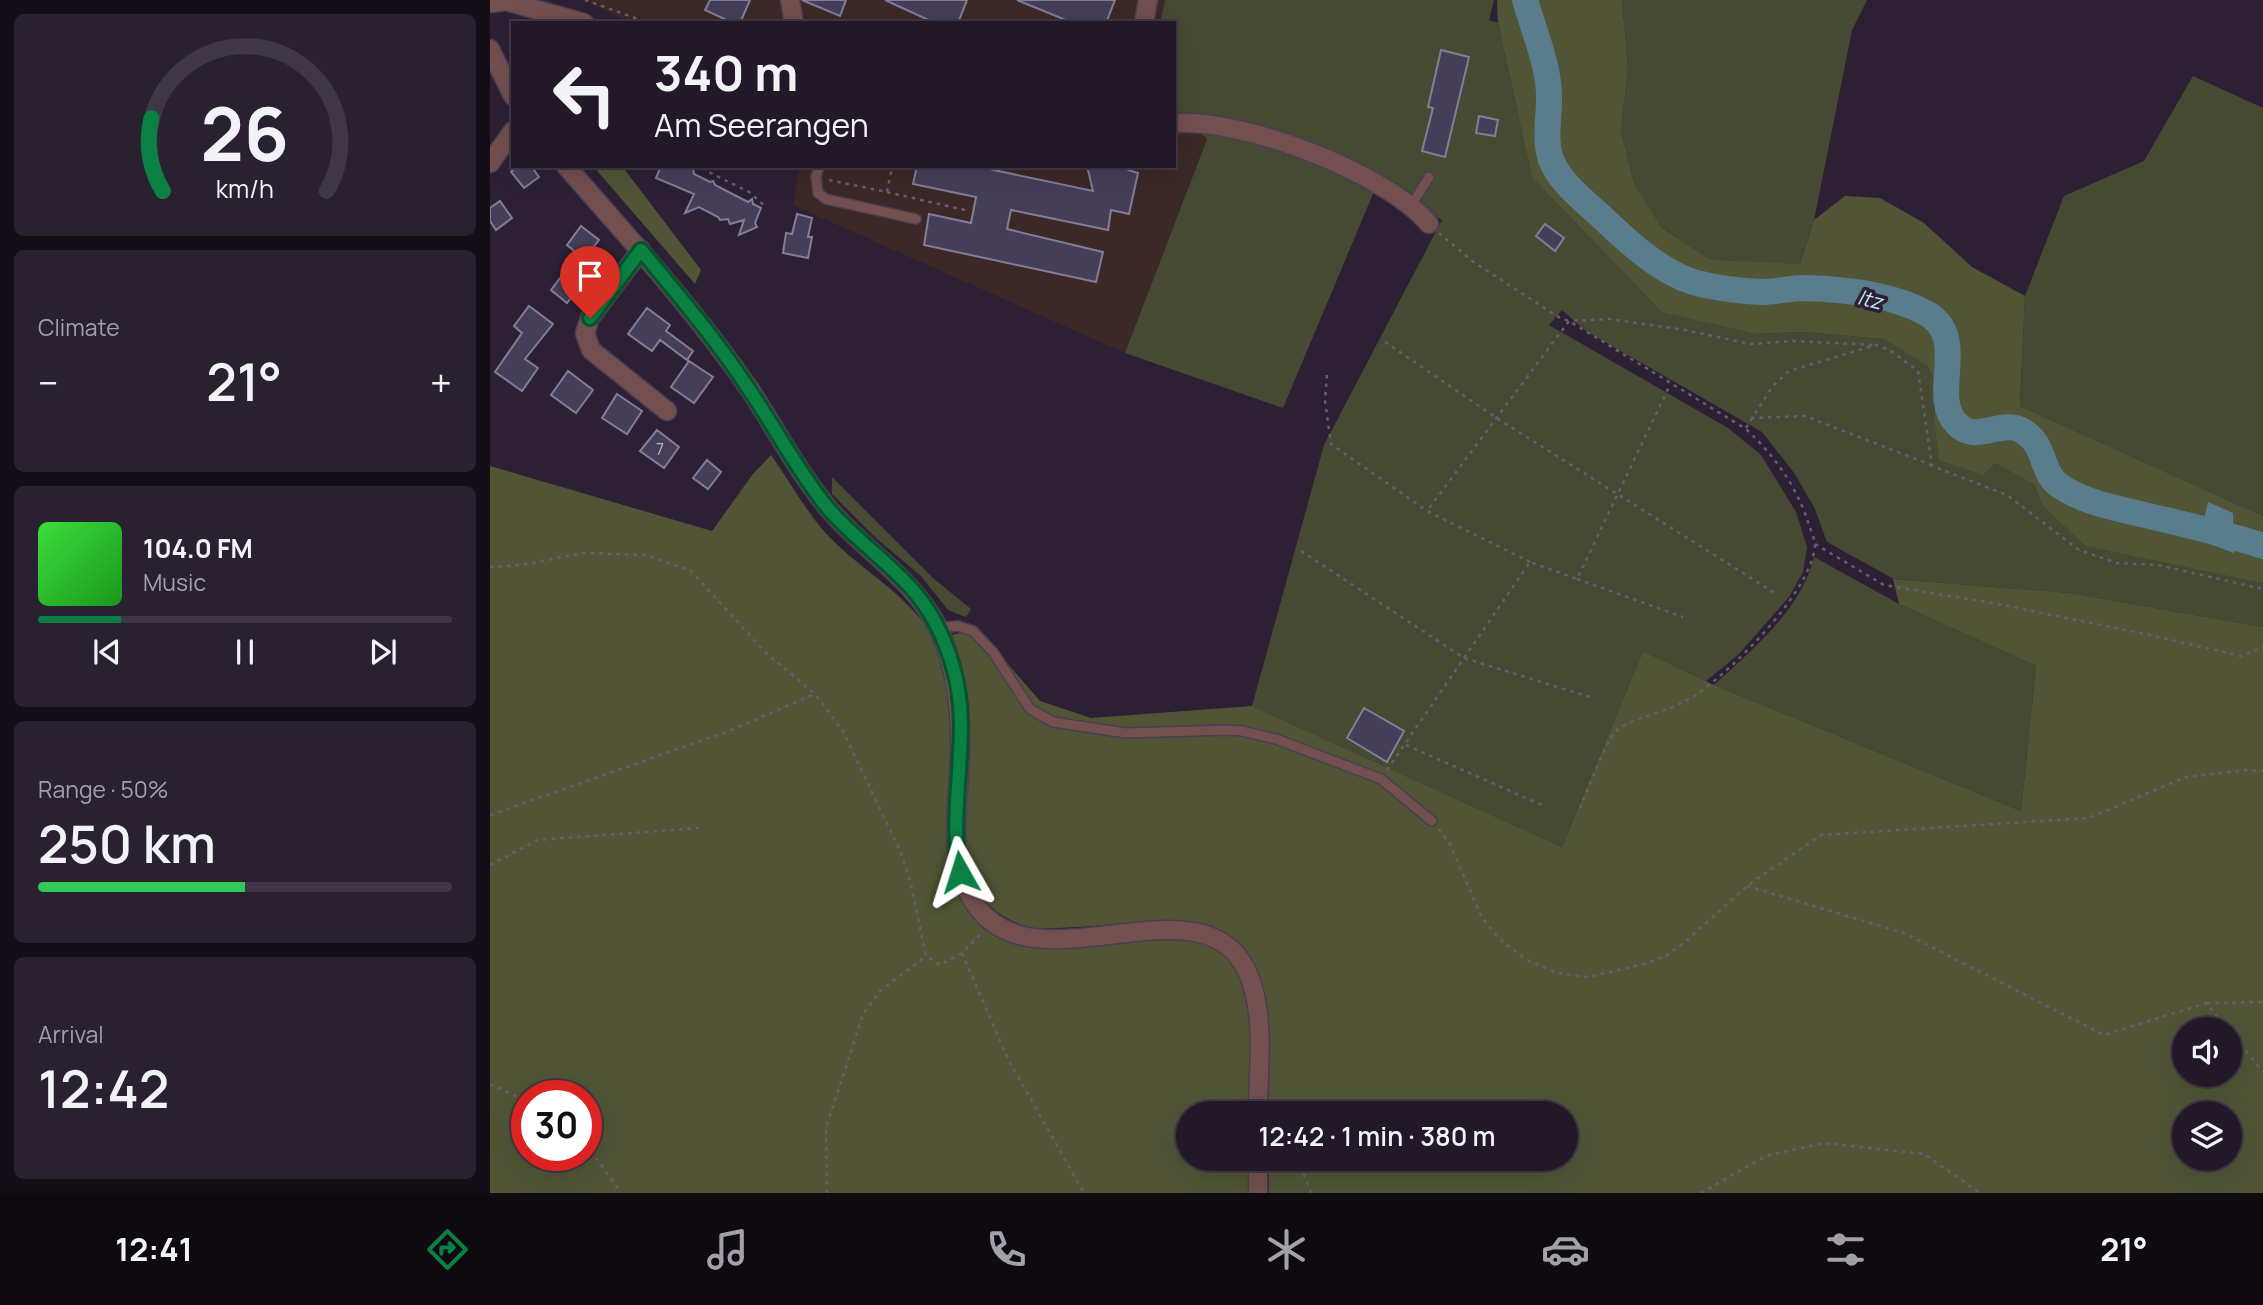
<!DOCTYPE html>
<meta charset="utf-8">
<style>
body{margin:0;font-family:Manrope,sans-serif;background:#2a2130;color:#f1f3f6;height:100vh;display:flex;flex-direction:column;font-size:26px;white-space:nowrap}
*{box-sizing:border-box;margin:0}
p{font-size:23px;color:#a2a0a8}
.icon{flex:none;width:38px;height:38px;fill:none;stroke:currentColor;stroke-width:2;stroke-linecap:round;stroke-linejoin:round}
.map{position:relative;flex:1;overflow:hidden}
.side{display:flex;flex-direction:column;gap:14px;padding:14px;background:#130d16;width:490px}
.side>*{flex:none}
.top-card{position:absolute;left:21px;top:21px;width:665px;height:147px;border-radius:0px;box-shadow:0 7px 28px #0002,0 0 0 2px #3f3745;background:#221828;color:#f1f3f6;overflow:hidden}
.tools{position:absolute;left:1682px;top:1017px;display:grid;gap:14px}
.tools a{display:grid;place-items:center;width:70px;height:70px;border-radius:50%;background:#221828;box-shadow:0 7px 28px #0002,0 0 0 2px #3f3745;font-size:35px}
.speed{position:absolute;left:21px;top:1080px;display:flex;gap:14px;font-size:35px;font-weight:700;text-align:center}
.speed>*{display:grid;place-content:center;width:91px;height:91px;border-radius:50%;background:#221828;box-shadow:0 7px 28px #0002,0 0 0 2px #3f3745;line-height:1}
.speed .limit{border:10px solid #d22;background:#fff;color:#111}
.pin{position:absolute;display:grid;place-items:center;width:60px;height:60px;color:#fff;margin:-72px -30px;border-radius:50% 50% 50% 0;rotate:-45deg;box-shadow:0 0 7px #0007}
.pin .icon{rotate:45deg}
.me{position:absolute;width:77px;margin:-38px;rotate:354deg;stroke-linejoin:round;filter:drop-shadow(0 0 5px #0008)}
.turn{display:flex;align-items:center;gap:24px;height:147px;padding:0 28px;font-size:32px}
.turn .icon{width:91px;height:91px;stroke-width:2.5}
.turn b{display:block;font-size:49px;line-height:60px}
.big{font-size:52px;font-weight:600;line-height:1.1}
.side .card{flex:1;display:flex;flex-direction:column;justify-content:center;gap:10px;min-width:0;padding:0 24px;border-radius:10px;background:#2a2130}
.side .dial{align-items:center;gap:0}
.dial svg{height:182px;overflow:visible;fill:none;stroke:#3f3745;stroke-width:7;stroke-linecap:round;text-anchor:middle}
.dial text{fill:#f1f3f6;stroke:none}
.song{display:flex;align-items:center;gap:21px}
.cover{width:84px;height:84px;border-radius:10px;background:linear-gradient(135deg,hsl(120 70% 55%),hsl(120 70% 35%))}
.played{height:7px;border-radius:4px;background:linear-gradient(90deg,#0b8043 20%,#3f3745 20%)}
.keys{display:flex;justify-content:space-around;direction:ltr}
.heat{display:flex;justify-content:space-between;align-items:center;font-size:38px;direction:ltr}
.charge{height:10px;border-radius:5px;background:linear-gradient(90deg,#34c759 50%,#3f3745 0)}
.trip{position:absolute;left:686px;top:1101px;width:402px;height:70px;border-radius:35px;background:#221828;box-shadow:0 7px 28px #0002,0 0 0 2px #3f3745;font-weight:600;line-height:70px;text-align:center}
.tabs{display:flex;height:112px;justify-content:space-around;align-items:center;background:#0e0a10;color:#a2a0a8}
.tabs .icon{width:49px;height:49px}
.tabs .on{color:#0b8043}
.tabs b{font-size:32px;color:#f1f3f6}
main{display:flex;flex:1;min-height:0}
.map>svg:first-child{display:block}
.industrial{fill:#3c2827}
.green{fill:#474a32}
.forest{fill:#515536;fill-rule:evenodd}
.water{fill:#597d8c}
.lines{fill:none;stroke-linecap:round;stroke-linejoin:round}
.river{stroke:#597d8c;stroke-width:26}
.building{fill:#453e59;stroke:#837d98;stroke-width:2}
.service-casing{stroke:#4a3e52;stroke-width:12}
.minor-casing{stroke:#4a3e52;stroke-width:21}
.path{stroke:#685d6f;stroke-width:2.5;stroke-dasharray:3.5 5;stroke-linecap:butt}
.service{stroke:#734f4f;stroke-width:9}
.minor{stroke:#734f4f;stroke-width:18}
.route-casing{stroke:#07532c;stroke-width:18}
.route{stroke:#0b8043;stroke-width:12}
.labels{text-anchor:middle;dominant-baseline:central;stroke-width:7;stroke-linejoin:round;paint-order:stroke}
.number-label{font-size:16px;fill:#bdb5c6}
.water-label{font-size:21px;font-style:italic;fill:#c4ebfc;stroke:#2d2035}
</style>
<main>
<section class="side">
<div class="card dial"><svg viewBox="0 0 100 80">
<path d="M14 69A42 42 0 1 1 86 69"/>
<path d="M14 69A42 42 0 0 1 9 37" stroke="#0b8043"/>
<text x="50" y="56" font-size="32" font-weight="700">26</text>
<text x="50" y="72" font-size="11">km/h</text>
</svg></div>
<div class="card"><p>Climate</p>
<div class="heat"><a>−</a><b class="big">21°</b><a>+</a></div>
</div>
<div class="card">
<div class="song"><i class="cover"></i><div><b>104.0 FM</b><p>Music</p></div></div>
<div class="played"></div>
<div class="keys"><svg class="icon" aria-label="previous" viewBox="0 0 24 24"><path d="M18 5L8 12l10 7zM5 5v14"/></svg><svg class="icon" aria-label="pause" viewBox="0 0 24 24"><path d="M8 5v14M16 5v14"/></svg><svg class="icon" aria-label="next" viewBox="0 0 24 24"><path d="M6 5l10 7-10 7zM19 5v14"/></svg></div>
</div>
<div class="card"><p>Range · 50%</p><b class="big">250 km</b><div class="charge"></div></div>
<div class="card"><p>Arrival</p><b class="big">12:42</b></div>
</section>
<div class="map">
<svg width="1773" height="1193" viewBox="0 0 1773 1193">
<rect width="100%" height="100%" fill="#2d2035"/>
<path class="industrial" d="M94,0h581l-5,23h-527z
M684,107l33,31 -82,215 -332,-148 6,-39h375z"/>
<path class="green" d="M675,0h329l-5,20 9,3 34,153 78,81 148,77 43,-2 83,7 43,27 10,17 -3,34 61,46 39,22 9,21 220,77v44l-193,-34 -176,-14 -67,-37 -12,-33 -20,-35 -33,-42 -176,-101 -24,-21 -13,15 179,103 33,27 35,57 11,35 -4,25 -14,25 -51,58 -32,26 -63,-30 -81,196 -310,-141 72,-261 118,-225 -64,-38 -95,226 -158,-55 82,-214 -33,-32v-84h-14z
M1132,0h245l-15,30 -38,190 -14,44 -90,-3 -50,-35 -26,-43 -13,-52 7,-63z
M1703,76l70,32v408l-243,-110 5,-110 39,-100 80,-35z
M342,477l101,101 38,31 -5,8 -18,-7 -27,-34 -44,-37 -45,-45z
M1324,557l85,47 137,62 -15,145 -307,-126c39,-36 87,-75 100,-128z"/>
<path class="forest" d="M1007,0h125l6,68 -7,63 13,52 27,44 49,33 90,4 14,-44 31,-24 35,2 44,25 48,44 53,29 -5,110 243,110v67l-177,-37 -43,-40 -9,-21 -39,-22 -12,12 -44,-15 -5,-43 3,-34 -10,-17 -43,-27 -83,-7 -43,2 -96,-22 -130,-135 -34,-154z
M103,166h29l79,104 -6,14z
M281,455c17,24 32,51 51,74 32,37 79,60 107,101 10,15 15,38 19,55 13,64 -23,183 26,231 16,16 37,28 60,31 10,1 21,-1 31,-2 37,-1 116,-13 147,2 15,7 27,24 32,40 13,38 7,86 7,126h-63v45l63,1v34h-761v-727l222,65 41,-57zM37,1096h59v59h-59z
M1403,579l177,14 193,34v566h-994v-34l297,-1v-45h-297c-1,-43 5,-92 -8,-133 -22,-65 -84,-60 -140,-56 -28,2 -56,4 -85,5 -98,-23 -65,-120 -66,-194 -1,-35 -6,-67 -18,-100l25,-6 63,72 51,17 161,-12 310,141 81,-196 71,34 307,126 15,-145 -137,-62zM1694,1029h46v45h-46zM1694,1113h46v45h-46z"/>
<path class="water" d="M1718,502l25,11 1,40 -35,-13z"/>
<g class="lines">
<path class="river" d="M1035,0c8,28 23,64 24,93 1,23 -6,47 3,69 11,24 35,41 54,59 24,23 54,50 87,61 21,6 47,9 69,10 14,0 28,-4 42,-4 39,1 86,6 120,24 47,23 5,82 32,111 19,22 44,-4 65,7 28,15 17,44 42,58 26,16 58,21 86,28 39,9 77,18 114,30"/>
</g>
<path class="building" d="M220,0h40l-10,23h-7l-28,-13z
M312,0h44l-6,16z
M395,0h82l-9,23h-23z
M527,0h98l-9,23h-33z
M951,50l28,7 -24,100 -23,-6 11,-43 -5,-1z
M989,116l19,4 -3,16 -19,-3z
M28,166h13l8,11 -15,11 -13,-16z
M171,166h32l1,8 16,8 3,-1 2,4 33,17 4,-3 1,5 8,4 -6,15 2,4 -18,8 5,-15 -14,4 -2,-5 -8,1 -2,-3 -19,-10 -14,6 9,-19 -38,-16z
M427,166h58l118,25 -6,-25h40l1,4 10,3 -9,41 -18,-4 -3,20 -97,-20 -4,19 96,23 -7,30 -172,-37 5,-31 42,9 5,-26 -63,-13z
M10,201l12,17 -16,12 -6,-9v-13z
M307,214l15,4 -4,19h4l-4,21 -25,-5 3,-20 6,1z
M1055,224l19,14 -9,13 -19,-15z
M91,226l18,14 -15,19 -17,-14z
M74,273l16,13 -13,17 -16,-13z
M39,306l24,18 -28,35 13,9 -16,23 -27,-19 27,-39 -8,-7z
M157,308l23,17 -4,6 27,20 -6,9 -27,-20 -8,11 -24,-17z
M199,361l24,16 -19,26 -23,-16z
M78,371l25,19 -17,23 -25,-18z
M127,394l25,17 -15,23 -25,-16z
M167,430l22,17 -15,21 -24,-17z
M217,460l14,12 -13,17 -15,-11z
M874,708l40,23 -17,31 -40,-24z"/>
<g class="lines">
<g class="service-casing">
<path id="service" d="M329,166l-3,11 2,16 8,6 90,20
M921,206l18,-29
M448,628l20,-2 15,5 20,21 37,57 23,13 73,11 101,-3 15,1 34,8 105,40 51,42"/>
</g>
<g class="minor-casing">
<path id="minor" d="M300,0l4,23
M0,3l16,-2 78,22
M654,23l4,-23
M0,49l23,47
M684,123c68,-5 211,49 255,101
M0,163l23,-32
M76,166c63,72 127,142 182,221 27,40 49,84 80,121 36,43 87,71 111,122 18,39 22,81 21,123 -1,52 -16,111 18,155 63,84 234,-41 273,73 14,41 7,89 7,132
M151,250l-51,68 -5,15 6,17 76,61
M768,1158v35"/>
</g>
<path class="path" d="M95,0l64,23
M214,166l3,5 42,21 17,15
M339,180l58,12 4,-20 -3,-6
M397,192l82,19
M949,233l33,28 88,57 9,3 177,108c29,27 51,58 63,96 2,6 6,14 6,21 -4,46 -83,125 -121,150 -9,5 -19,11 -29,14 -15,6 -37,10 -49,21 -10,10 -31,65 -38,82
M895,342l113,77 280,176
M837,375l-2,26 6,43 96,67
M1261,418l54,-2 126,49
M1256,428l26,-41 17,-16 87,-26 15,6 27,20 14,95 75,29 72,55 38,13 41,2 105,24
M1325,544l69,41 114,19 152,31 91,21 22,-9
M811,551l163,107 129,40
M1040,562l-103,-51 142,-190 40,-2 76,11 65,14 43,-3 80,4
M0,567l31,-2 63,-12 62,2 45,16 75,82 49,41 28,37 57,120 10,29 16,76 14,9 22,-12 20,-20
M1087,579l106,38
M916,745l138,61
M897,770l143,-208 47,17 93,-194
M0,815l239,-84 86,-37
M949,829l11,15 32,74 18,21 25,20 32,14 31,4 60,-14 19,-8 18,-13 62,-56 74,-51 268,-17 97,-41 62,-7 15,1
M0,865l48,-25 161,-12
M1257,886l157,47 200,102 102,-32 21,26
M472,953l46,106 76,134
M1717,1003l56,-1
M1740,1031l33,41
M0,1084l37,17
M785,1100l5,13
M96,1144l35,49
M808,1158l13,35
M337,1193l-1,-65 37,-114 18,-24 45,-34
M1211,1193l65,-37 57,-13 101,11 56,39"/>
<use href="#service" class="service"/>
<use href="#minor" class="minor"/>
</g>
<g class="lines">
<g class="route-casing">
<path id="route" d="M100,318l51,-68c37,45 75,89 107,138 27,39 49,82 79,119 25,30 58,52 84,81 20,22 34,51 42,79 20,67 -6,138 7,205"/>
</g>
<use href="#route" class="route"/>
</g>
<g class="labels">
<g class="number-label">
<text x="170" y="449">7</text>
</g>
<g class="water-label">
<text transform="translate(1380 299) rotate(14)">Itz</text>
</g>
</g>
</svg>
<div class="tools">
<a><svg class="icon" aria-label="sound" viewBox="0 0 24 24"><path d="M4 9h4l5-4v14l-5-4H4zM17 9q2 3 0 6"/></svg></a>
<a><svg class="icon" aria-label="layers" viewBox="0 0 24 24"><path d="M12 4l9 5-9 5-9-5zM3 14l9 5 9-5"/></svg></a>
</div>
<div class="speed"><div class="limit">30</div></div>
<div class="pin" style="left:100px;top:318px;background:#d93025"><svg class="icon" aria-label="arrive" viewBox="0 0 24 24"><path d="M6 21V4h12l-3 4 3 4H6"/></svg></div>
<svg class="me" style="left:470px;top:872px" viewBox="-20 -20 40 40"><path d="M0-17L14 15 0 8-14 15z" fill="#0b8043" stroke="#fff" stroke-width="4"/></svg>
<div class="trip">12:42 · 1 min · 380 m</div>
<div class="top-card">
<div class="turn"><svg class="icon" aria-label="left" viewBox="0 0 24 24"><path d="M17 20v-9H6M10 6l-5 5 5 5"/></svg><div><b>340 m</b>Am Seerangen</div></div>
</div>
</div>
</main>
<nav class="tabs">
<b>12:41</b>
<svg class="icon on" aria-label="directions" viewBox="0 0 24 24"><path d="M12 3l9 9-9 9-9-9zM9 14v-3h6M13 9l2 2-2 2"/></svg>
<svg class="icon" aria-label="music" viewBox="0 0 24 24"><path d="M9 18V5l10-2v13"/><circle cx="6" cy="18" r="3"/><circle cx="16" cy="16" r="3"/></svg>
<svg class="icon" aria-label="phone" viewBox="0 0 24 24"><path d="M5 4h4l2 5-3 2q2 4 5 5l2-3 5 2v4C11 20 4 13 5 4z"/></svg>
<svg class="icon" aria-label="climate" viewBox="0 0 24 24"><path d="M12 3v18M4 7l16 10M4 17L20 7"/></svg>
<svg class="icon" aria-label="car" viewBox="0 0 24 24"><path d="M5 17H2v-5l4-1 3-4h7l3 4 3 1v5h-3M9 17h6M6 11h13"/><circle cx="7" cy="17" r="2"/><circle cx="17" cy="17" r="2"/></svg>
<svg class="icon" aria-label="filters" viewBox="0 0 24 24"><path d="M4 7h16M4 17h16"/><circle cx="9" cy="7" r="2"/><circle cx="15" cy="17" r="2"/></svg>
<b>21°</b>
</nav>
